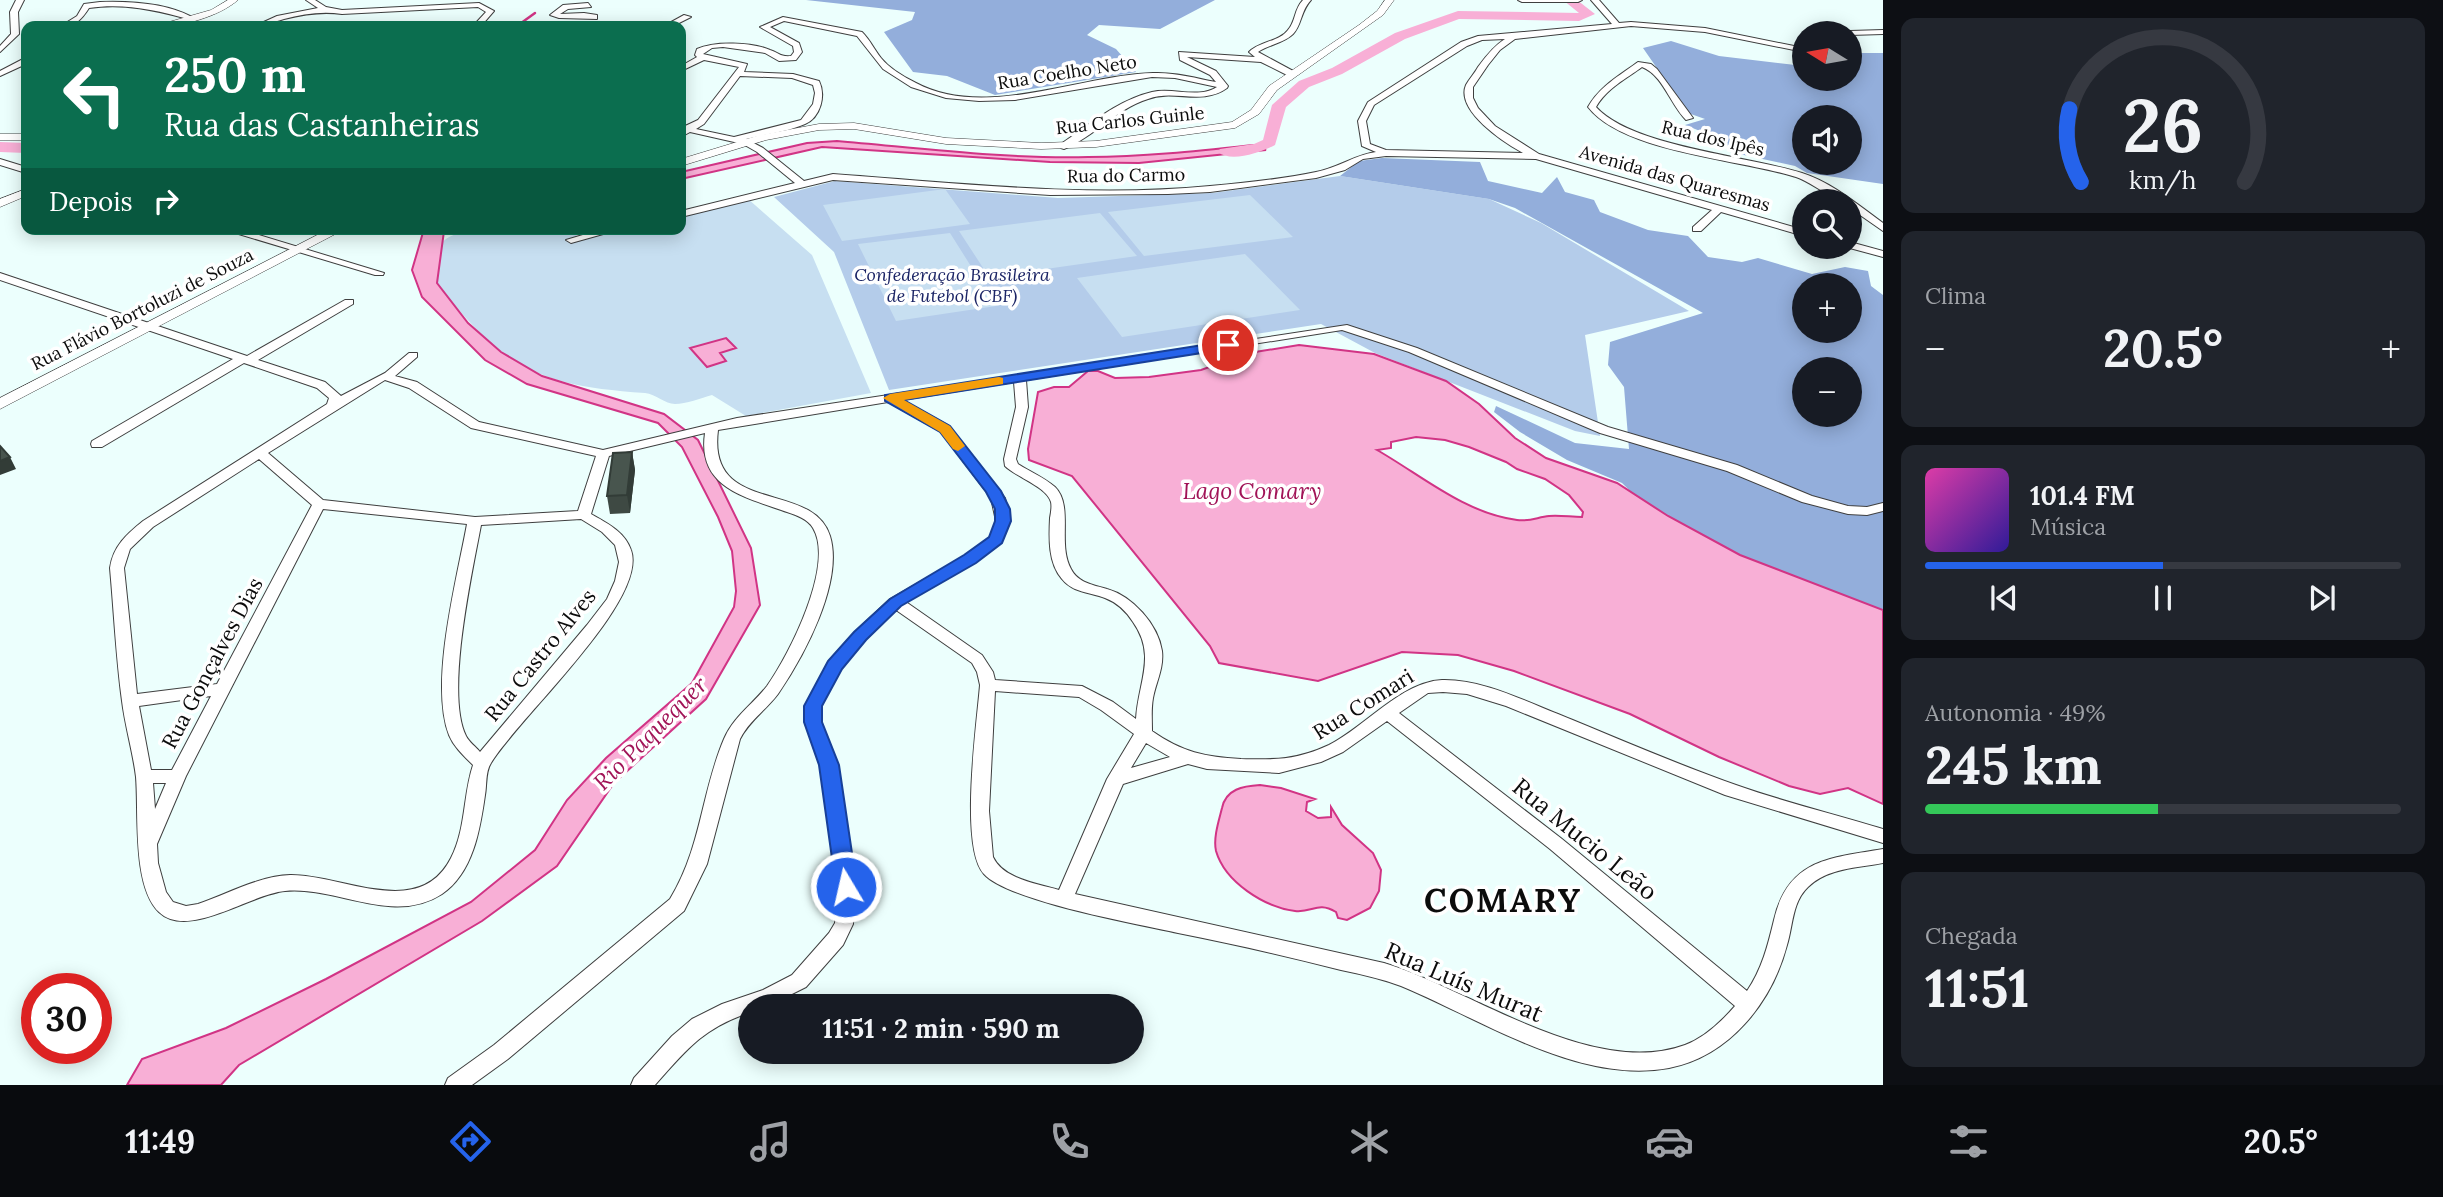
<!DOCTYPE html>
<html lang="pt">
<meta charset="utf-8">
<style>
body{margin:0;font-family:Lora,serif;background:#20242c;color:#f1f3f6;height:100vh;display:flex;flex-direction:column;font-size:26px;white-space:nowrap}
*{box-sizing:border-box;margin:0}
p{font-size:23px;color:#9ea1a6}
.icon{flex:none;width:38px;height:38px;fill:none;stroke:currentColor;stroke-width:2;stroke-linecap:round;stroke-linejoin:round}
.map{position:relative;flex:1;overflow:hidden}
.details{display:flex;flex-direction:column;gap:18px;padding:18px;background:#0d0f14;width:560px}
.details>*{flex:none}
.banner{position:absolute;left:21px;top:21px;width:665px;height:214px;border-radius:14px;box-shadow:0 4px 18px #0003;background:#0b6e4f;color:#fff;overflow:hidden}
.needle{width:46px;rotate:281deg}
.fabs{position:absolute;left:1792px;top:21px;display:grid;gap:14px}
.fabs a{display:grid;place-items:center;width:70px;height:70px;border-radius:50%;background:#171b24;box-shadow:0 4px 18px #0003;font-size:35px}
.speed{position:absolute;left:21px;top:973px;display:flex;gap:14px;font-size:35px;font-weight:700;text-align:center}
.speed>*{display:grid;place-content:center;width:91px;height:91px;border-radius:50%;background:#171b24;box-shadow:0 4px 18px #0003;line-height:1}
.speed .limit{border:10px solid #d22;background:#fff;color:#111}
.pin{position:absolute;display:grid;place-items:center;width:60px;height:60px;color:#fff;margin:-30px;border:4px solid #fff;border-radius:50%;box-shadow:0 2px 7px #0007}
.me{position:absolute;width:77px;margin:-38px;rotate:351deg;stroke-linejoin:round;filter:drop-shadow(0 0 5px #0008)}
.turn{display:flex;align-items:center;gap:24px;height:147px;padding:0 28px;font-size:32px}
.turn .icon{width:91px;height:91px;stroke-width:2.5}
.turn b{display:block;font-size:49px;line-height:60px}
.then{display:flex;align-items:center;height:66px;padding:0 28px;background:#0003;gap:14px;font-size:26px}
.big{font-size:52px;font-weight:700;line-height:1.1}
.details .card{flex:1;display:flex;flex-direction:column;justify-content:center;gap:10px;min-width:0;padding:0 24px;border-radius:14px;background:#20242c}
.details .dial{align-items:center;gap:0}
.dial svg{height:182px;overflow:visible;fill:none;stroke:#363941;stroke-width:7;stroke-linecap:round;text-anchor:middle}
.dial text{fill:#f1f3f6;stroke:none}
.song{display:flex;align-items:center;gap:21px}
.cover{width:84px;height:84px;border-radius:10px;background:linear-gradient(135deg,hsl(320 70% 55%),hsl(250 70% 35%))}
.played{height:7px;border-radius:4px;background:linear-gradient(90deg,#2563eb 50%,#363941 50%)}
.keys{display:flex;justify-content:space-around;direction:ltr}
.heat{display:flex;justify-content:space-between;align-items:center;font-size:38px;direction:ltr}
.charge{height:10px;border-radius:5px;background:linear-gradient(90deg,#34c759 49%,#363941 0)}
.trip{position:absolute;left:738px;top:994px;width:406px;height:70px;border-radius:35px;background:#171b24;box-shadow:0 4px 18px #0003;font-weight:700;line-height:70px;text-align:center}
.tab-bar{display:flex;height:112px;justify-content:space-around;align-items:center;background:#090b0e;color:#9ea1a6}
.tab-bar .icon{width:49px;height:49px}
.tab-bar .active{color:#2563eb}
.tab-bar b{font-size:32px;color:#f1f3f6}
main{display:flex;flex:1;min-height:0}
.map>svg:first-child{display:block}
.green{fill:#b4ccea}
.forest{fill:#93aedb;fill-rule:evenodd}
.pitch{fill:#c7dff1}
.water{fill:#f8afd6;stroke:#d13485;stroke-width:2;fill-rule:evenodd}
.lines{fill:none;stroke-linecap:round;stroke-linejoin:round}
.stream{stroke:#d13485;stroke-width:2.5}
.river{fill:#f8afd6;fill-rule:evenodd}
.minor-casing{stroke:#3f3f3f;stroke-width:2}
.tertiary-casing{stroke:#3f3f3f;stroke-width:1}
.minor{fill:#fff;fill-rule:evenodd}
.tertiary{fill:#fff;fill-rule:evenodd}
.wall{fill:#3e4943}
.shaded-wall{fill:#323c37}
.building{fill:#48554e;stroke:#323c37;stroke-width:2}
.route{fill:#2563eb;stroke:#184099;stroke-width:2}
.slow{fill:#f59e0b}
.labels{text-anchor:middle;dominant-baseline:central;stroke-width:7;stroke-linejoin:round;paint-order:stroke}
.far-street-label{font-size:18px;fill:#0c0c0c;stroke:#fff}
.far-park-label{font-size:18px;font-style:italic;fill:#1b2465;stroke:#fff}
.street-label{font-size:21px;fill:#0c0c0c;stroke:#fff}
.water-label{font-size:23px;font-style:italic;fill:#a11357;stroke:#fff}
.near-street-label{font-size:24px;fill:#0c0c0c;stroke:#fff}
.near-district-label{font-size:33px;font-weight:bold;letter-spacing:2px;fill:#0c0c0c;stroke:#fff}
</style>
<main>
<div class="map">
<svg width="1883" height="1085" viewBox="0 0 1883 1085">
<rect width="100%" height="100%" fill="#ecfffd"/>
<path class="green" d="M1340,176l149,23 52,24 148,88 -104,24 15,101 -25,-5 -200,-78 -54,-29 -432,66 -55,-138 -60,-55 61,-16 223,17 154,-5z"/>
<path class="forest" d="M806,0h409l-55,29 -61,-4 -12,10 29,14 20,23 -141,23 -48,-19 -34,-4 -29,-40 28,-12 3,-8z
M1671,41l48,15 85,10v13h46v-26h33v131l-76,-11 -12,-7 -65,-14 -5,-11 -40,-16 20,-6 -17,-6 -45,-65zM1804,117h46v46h-46z
M1382,158l98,4 8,19 54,12 15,-16 8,15 29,8 6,12 48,18 40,6 20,21 34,5 16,-4 54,16 33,-7 23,4 3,15 12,9v316l-158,-57 -69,-38 -34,-33 -55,-23 -47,-28 -26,-20 2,-6 79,37 54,6 -5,-62 -16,-22 2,-23 93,-29 -188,-105 -26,-9 -149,-23 19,-15zM1804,285h46v46h-46zM1804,369h46v46h-46z"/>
<path class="pitch" d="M945,189l25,35 -128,17 -19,-36z
M1250,195l43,42 -149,19 -36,-44z
M747,198l65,57 59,138 -125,23 -34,-21c-11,3 -26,9 -37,9 -10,0 -19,-10 -30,-11 -106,-7 -142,-25 -208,-110 1,-11 -1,-29 4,-38 10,-24 106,-16 131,-16l6,9 37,-9h66v-15z
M1100,213l37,43 -148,21 -30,-46z
M950,233l46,73 -100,15 -38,-77z
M1245,254l55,56 -178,27 -45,-59z"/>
<path class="water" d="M837,141c83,7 167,18 251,16 56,0 110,-6 165,-12l13,5 -127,13 -89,-1 -228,-15 -141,32v-7l126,-29z
M424,229h27l-7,2 -7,52 31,40 33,29 41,24 122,38 34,26 53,108 9,57 -54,94 -92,84 -57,83 -75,55 -243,144 -18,20h-94l15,-26 84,-31 100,-49 145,-77 64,-52 32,-50 39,-42 86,-75 42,-76 2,-16 -4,-40 -14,-34 -36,-70 -24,-24 -131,-39 -42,-24 -63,-63 -10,-27z
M726,338l10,10 -16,5 6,8 -19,6 -17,-19z
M1299,345l75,9 72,27 33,23 36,34 31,20 71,25 51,33 72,39 143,55v194l-35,-16 -28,6 -31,-8 -70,-29 -89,-43 -116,-43 -56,-16 -56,-3 -84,29 -99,-18 -9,-17 -138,-170 -43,-16 -1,-11 10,-57 16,-5h15l19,-16h10l17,7 34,-1 52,-7 48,-17zM1416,437l29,3 24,7 37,15 11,7 28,10 24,16 14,17 -1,5c-11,0 -22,-2 -33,-1 -11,1 -20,6 -32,4 -53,-7 -96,-45 -140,-70l14,-2v-6z
M1260,785l21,3 34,11 -8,3 -1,9 12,7 13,-1v-10l11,18 31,28 8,17 -2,21 -9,17 -23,12 -9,-2 -2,-6c-19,-11 -23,1 -41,-1 -31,-4 -70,-29 -79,-60 -3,-13 3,-31 6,-43 4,-19 21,-22 38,-23z"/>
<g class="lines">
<path class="stream" d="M517,26l18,-13"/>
<path class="river" d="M1563,0h14l18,14 -16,7 -120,-2 -54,20 -63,35 -33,13 -23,20 -11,38c-13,7 -44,18 -57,7l2,-3 34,-5 9,-4 9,-35 27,-24 33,-13 63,-35 63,-22 121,2z
M0,142l26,1v10l-26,-1z"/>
<g class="minor-casing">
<path id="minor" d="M16,0h8l-6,12 1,22 -19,18v-6l11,-12 -1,-22z
M306,0h9l11,7 16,3 137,-7 15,8 -13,15h-8l13,-14 -8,-5 -136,7c-20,-3 -39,0 -58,5 -11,3 -18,7 -29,7l22,-10 41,-8z
M1303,0h8c-11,12 -9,25 -18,34 -9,9 -25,11 -35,18l37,20v4h-6l-28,-14 -74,-5 29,14 12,15 -1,2c-25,18 -53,1 -79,11 -32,10 -54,38 -84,50l-3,-1v-4c28,-19 57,-44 91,-52 21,-5 46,7 65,-5l-42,-9 -23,-1 -137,23 -36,1 -33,-3 -35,-11 -28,-18 -26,-33 -73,-15 -14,6 29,16 3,9 -6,8 -17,1 -14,-8 -42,-6 -11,1 -9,6 44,10 -3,8 49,2 26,7c7,14 2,36 -14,43 -18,8 -40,10 -59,15l17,9 41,33 29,-7c124,9 253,24 377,12 35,-3 72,-7 106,-14 22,-4 38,-17 60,-20l-14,-6 -4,-25 10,-19 93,-60 17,-6 134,-12 -21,-24h8l20,23 12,-1 74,6 99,20v4l-99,-20 -74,-6 -116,13 -15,11 -12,15 -15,22v11l5,10 17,18 44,28 265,76v6l-83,-24 -20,19h-8v-4l19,-17 -176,-51 -150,-3 -23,3 -18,11 -29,8 -106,14 -42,2 -118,1 -217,-15 -152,37v-6l114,-28 -38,-31 -14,-8 -53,-12 -9,5 2,-10 15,-7 41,-53 -35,-7 -23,11v-5l16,-9 -2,-2 2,-6c17,-8 55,-7 73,1 9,3 10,7 21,6l3,-4 -1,-6 -33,-19 23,-10 79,15c8,8 12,17 19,26 8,10 23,19 35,25 69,37 164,-8 237,-10 21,-1 42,5 63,9l-6,-7 -30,-15 -1,-8 76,5 -6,-5c11,-11 30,-10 39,-22 8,-9 6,-21 15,-30zM1505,39c-11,7 -19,17 -27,28 -3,6 -9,12 -12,18 -11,26 39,58 57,68l-137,-3 -16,-6 -4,-23 8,-16 93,-59 15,-6zM740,76l52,2 21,7 2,8 -2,11 -12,16 -67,17 -38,-8 8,-5z
M1518,0h64l-4,2h-56z
M100,2c29,-1 66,1 92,15l-4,2c-33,-9 -64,-16 -99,-11 -7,11 -14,19 -28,18l16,-10 7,-12z
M588,3l3,4 -23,2 -8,5 24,-1 13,2v4l-38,-1 -9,-3 13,-10z
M684,15l7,2 -18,9h-9z
M1883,30v4l-33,1 -4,-2 4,-2z
M23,59h3v5l-26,12v-5z
M1638,62l13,2 6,5 36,49 -7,2c-16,-16 -23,-45 -44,-53 -16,12 -35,21 -46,40 36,40 153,49 206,66 31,10 56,32 81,50v8l-33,-23v-7c-19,0 -36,-18 -54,-24 -56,-18 -172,-24 -208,-70 12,-21 31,-31 50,-45z
M0,159l26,8v6l-26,-8z
M222,229h17l145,44 -1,2h-8z
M603,229h18l-50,14 -5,-3z
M1850,242l33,9v6l-37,-10h4z
M0,273l247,83 98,-56h8v4l-95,56 67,22 16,14 44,-23 24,-20h8v4l-22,19 22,6 62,40 124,28 134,-32 610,-93 70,23 191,79 129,38 75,31 36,10 19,1 16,-4v8l-16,4 -19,-1 -46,-12 -75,-31 -127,-38 -191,-81 -67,-22 -316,50 2,27 -12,52 2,5c11,7 27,14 37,23 19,19 2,57 16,82 7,14 23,16 36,20 25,7 51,35 55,62 2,17 -6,31 -9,47 -2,11 -1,22 -1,33 30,21 53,26 89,28 34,1 56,1 88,-14 36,-18 72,-63 113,-65 40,-1 80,20 116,34 59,24 118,50 178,71 48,17 98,29 147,44v14l-158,-48 -219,-89 -39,-12 -24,-2 -15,1 -29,20 163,126 185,152c15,-22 21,-46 27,-71 14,-61 56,-62 109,-71v14c-26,5 -56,5 -75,24 -16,15 -15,39 -21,58 -15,57 -57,111 -118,123 -90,17 -188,-49 -268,-82 -19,-7 -40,-12 -60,-16 -54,-14 -108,-26 -163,-37 -40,-9 -170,-32 -194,-59 -25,-27 -7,-151 -4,-189l-3,-13 -5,-9 -76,-53 -31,30 -24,28 -20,38v16l16,44 18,121 -2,37 -10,21 -37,42 -38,19h-17v6c-48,16 -64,37 -96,73h-24l3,-7 38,-42 20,-17 30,-15 41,-14 29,-15 37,-42 6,-10 2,-36 -16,-121 -16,-44v-16l24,-45 26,-29 35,-33 75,-43 25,-19 6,-16 -5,-23 -50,-66 -53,-30 -170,28c-11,87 94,49 112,106 14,46 -26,120 -52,158 -12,16 -29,27 -38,45l-33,125 -23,47 -176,148 -36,26h-27l3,-7 46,-33 176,-146c32,-53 31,-106 54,-160 9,-22 29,-35 43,-53 22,-31 68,-121 46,-158 -5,-9 -17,-13 -26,-16 -42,-15 -90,-24 -82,-79l-96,23 -18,58c16,9 34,18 40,36 18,50 -113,168 -140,213 -6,9 -4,22 -6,32 -5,35 -12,78 -43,99 -49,32 -105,-8 -157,-3 -35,3 -97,49 -126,21 -27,-26 -20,-99 -23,-135 -3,-25 -11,-51 -14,-76 -6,-44 -8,-89 -12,-133 3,-22 17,-34 33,-47l184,-117 2,-6 -12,-10 -73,-25 -142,84h-10l-1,-3 1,-3 141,-82 -233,-79zM385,380l24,8 62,40 125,28 -18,55 -103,6 -152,-17 -55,-47zM1014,382l2,25 -12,52 1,7c11,11 42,21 46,36 1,4 0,11 -1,16 -1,20 -2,45 12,61 11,14 28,13 43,19 13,5 21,13 28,24 24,34 5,60 3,97l-23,-17 -31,-16 -87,-6 -2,-8 -11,-17 -76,-53 69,-40 26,-20 9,-21 -5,-23 -56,-72 -47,-26zM259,459l53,46 -95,179 -80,10 -13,-126 6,-19 23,-22zM323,509l144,15c-10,55 -38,159 -18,211 5,12 15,21 24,30 -10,30 -7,64 -22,93 -32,63 -109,16 -161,17 -31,1 -63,19 -92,29l-12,2 -13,-4 -7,-10 -8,-29 -1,-19 29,-68zM581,519l21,13 13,13 4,17 -4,19 -8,18 -20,26 -107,127c-4,-5 -11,-10 -14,-16 -21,-42 6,-163 15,-211zM995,691l84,6 22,13 33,24 -27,45 -48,111c-21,-6 -56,-11 -66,-33l-4,-46zM211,696l-39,74h-21l-12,-64zM1387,721l163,128 185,157c-13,15 -31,32 -50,39 -93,34 -215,-56 -301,-82l-309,-69 48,-110 65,-20 19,5 72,4 42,-11 22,-10zM1146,743l24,14 -39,11zM153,783h13l-11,26z"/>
</g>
<g class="tertiary-casing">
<path id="tertiary" d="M228,0h10c-20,17 -56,27 -83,26l56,-16z
M1385,0h9l-11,15 -106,75 -18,24 -24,14 -139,19 -55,2 -95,-5 -92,-15 -35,1 -53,10 -85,26v-7l79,-24 59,-11 35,-1 92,15 95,5 55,-2 136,-19 19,-12 18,-24 90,-61 18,-14z
M0,134h26v6h-26z
M26,189v7l-26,11v-8z
M329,229h16l-345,180v-11z"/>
</g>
<use href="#minor" class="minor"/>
<use href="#tertiary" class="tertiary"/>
</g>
<path class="wall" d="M632,452l3,18 -5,43 -20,1 -3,-18z"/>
<path class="shaded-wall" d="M632,452l3,18 -5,43 -3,-18z
M10,457l6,12 -16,6v-14z"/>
<path class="building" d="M0,446l10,11 -10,4z
M632,452l-5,43 -20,1 6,-43z"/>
<path class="route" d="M1228,341l6,4 -1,3 -329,52 46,26 51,65 9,18 1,12 -9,22 -26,20 -75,43 -35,34 -24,29 -20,37v16l17,43 18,122 -3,6 -8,2 -7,-2 -3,-6 -17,-122 -15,-43v-16l24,-45 26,-29 36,-33 74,-44 25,-18 6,-16v-12l-9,-17 -46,-60 -55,-31v-6z"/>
<path class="slow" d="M999,377l4,1v6l-99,16 46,26 15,20 -7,5 -5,-2 -13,-17 -57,-34 7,-4z"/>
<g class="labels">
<g class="far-street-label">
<text transform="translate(1067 72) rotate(-9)">Rua Coelho Neto</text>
<text transform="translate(1130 120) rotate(-6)">Rua Carlos Guinle</text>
<text transform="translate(1713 138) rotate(13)">Rua dos Ipês</text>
<text transform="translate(1126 175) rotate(-1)">Rua do Carmo</text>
<text transform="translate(1675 178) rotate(16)">Avenida das Quaresmas</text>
<text transform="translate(142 309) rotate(-27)">Rua Flávio Bortoluzi de Souza</text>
</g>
<g class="far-park-label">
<text x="952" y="274">Confederação Brasileira<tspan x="952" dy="21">de Futebol (CBF)</tspan></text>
</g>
<g class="street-label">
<text transform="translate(540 655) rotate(-51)">Rua Castro Alves</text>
<text transform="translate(212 663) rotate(-62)">Rua Gonçalves Dias</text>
<text transform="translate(1363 704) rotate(-32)">Rua Comari</text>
</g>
<g class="water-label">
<text x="1252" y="490">Lago Comary</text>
<text transform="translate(650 733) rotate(-45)">Rio Paquequer</text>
</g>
<g class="near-street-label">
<text transform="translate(1585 839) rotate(39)">Rua Mucio Leão</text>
<text transform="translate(1464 982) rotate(23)">Rua Luís Murat</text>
</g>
<g class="near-district-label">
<text x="1503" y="900">COMARY</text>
</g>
</g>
</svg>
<div class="fabs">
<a><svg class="needle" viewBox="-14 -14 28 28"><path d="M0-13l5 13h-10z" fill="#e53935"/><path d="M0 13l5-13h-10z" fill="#9ea1a6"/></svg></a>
<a><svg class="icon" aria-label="sound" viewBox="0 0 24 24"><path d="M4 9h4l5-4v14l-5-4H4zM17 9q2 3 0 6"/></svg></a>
<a><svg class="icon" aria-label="search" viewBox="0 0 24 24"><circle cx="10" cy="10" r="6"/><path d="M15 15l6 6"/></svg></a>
<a>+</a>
<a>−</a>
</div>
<div class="speed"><div class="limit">30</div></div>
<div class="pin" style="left:1228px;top:345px;background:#d93025"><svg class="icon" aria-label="arrive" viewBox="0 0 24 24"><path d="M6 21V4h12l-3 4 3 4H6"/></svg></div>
<svg class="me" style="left:846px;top:887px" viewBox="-20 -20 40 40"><circle r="17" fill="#2563eb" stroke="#fff" stroke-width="3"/><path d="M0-11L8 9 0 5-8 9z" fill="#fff"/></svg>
<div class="trip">11:51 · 2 min · 590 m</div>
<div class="banner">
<div class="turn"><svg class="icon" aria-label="left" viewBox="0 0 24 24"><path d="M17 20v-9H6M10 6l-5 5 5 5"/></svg><div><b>250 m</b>Rua das Castanheiras</div></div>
<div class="then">Depois<svg class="icon" aria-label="right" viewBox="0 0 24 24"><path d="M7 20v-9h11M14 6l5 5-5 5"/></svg></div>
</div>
</div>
<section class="details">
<div class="card dial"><svg viewBox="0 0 100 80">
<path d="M14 69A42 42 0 1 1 86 69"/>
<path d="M14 69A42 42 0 0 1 9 37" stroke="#2563eb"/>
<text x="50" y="56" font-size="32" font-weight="700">26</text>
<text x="50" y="72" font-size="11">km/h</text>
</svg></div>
<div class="card"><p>Clima</p>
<div class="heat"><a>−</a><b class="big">20.5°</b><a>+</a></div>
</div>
<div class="card">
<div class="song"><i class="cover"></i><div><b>101.4 FM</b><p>Música</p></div></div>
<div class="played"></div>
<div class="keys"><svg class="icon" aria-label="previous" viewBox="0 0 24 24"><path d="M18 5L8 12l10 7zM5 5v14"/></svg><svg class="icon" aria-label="pause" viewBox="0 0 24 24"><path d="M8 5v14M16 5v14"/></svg><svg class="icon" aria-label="next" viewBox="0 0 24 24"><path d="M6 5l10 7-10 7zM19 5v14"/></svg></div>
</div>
<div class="card"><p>Autonomia · 49%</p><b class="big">245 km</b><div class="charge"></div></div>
<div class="card"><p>Chegada</p><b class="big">11:51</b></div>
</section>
</main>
<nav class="tab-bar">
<b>11:49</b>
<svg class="icon active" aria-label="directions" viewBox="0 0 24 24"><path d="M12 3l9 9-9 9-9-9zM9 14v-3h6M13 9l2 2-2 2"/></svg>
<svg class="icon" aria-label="music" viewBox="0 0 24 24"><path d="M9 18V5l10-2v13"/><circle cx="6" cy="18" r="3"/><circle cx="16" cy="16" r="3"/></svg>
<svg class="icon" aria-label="phone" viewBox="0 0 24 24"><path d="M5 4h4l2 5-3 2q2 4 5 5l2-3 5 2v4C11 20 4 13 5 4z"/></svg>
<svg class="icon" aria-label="climate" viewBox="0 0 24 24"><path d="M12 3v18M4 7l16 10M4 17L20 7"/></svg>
<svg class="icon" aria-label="car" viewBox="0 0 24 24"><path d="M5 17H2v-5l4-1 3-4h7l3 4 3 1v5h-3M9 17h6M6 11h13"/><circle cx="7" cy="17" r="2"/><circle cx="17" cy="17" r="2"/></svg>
<svg class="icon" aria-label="filters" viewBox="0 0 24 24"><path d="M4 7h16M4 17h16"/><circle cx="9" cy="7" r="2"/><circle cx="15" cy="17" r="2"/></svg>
<b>20.5°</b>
</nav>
